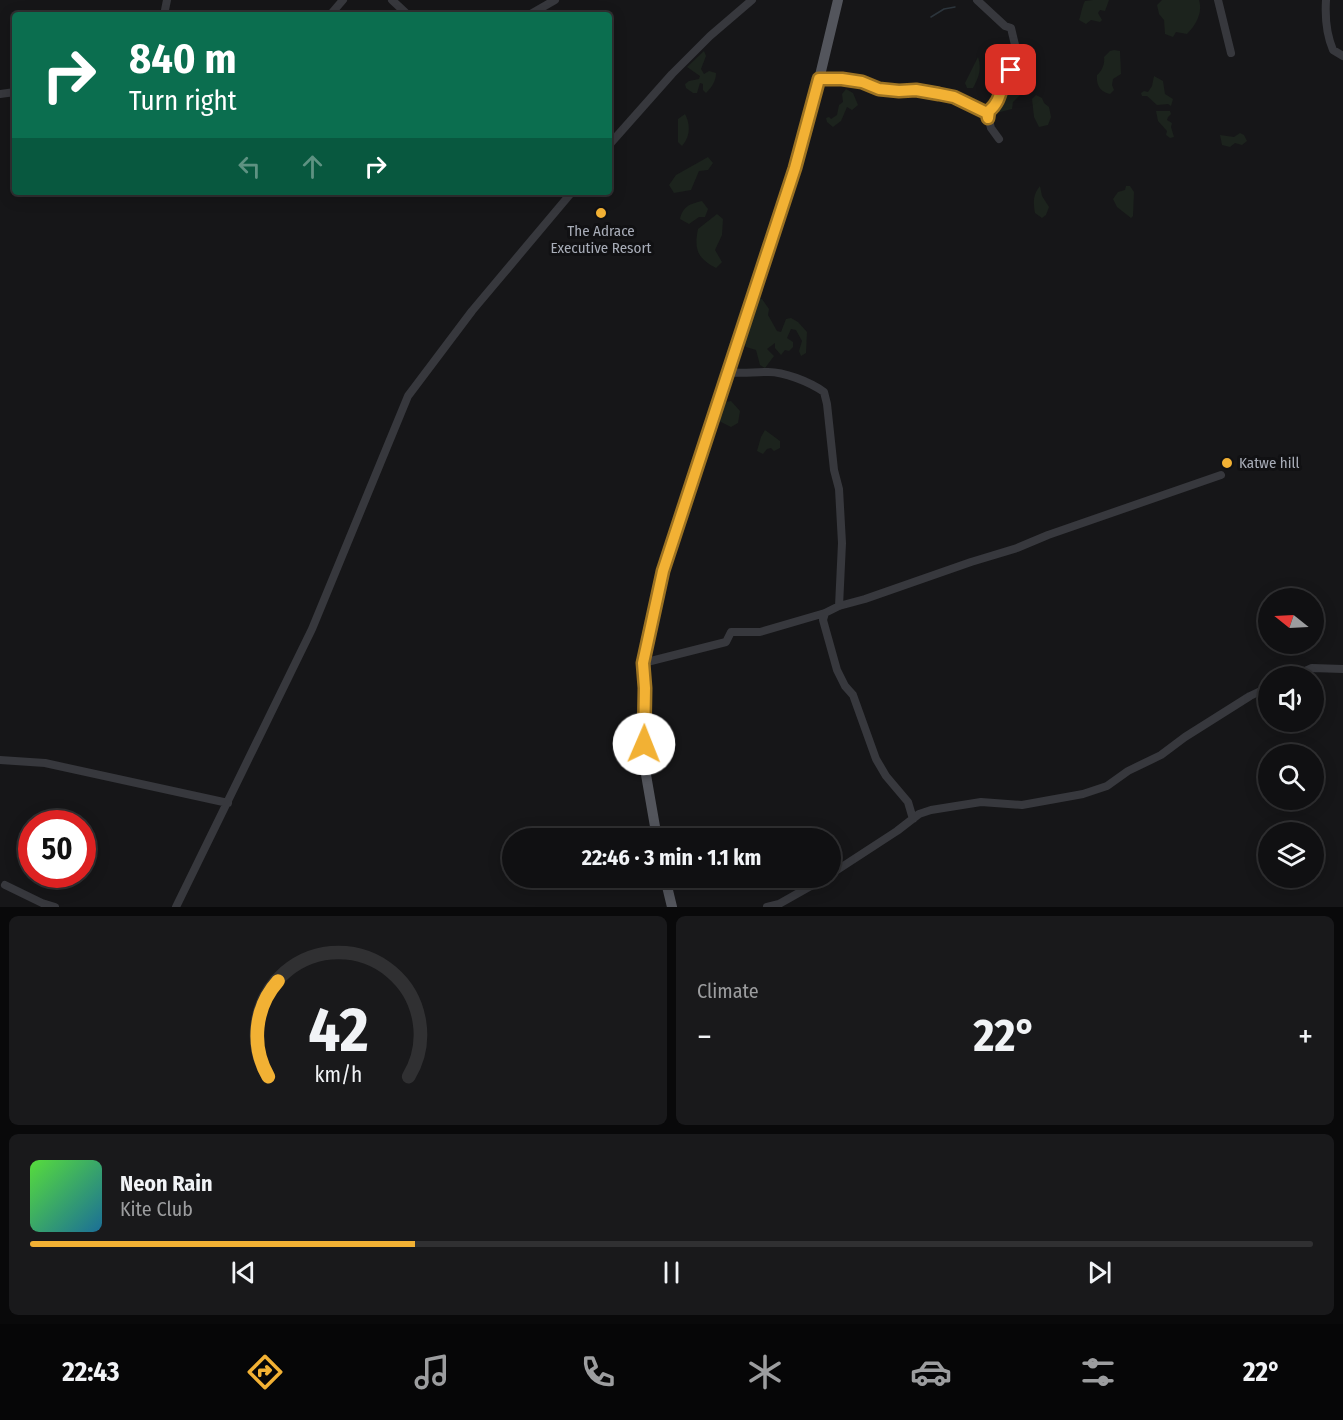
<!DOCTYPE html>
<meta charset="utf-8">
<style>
body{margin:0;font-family:"Fira Sans Condensed",sans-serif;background:#19191b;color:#f1f3f6;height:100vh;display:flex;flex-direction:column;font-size:22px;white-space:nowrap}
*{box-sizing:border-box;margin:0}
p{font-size:20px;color:#9c9d9f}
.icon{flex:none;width:33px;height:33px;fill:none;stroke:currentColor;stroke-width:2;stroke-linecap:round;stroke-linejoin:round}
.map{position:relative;height:907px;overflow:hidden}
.panel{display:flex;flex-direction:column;gap:9px;padding:9px;background:#09090a;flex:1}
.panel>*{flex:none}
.guide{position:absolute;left:12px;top:12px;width:600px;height:183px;border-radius:6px;box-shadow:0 3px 15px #0003,0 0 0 2px #303032;background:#0b6e4f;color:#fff;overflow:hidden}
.needle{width:39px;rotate:288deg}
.tools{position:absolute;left:1258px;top:588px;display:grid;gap:12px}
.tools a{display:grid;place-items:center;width:66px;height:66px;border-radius:50%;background:#101012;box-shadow:0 3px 15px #0003,0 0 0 2px #303032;font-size:30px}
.speed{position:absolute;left:18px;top:810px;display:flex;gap:12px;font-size:30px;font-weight:700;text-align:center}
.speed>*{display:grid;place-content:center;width:78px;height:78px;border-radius:50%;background:#101012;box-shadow:0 3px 15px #0003,0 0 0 2px #303032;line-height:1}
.speed .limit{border:9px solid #d22;background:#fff;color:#111}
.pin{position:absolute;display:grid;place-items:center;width:51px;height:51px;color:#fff;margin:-26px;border-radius:12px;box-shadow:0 3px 9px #0006}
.me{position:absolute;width:66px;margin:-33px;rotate:1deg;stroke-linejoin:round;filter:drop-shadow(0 0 4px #0008)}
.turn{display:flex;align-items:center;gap:21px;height:126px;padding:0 18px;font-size:27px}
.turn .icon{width:78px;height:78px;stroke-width:2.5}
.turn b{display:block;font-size:42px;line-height:51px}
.lanes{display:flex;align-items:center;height:57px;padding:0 18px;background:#0003;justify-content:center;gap:30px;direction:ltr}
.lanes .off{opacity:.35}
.big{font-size:45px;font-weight:700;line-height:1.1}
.panel .tile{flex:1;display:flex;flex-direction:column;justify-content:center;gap:9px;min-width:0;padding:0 21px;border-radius:9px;background:#19191b}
.panel .dial{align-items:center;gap:0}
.dial svg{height:156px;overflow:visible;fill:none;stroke:#303032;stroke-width:7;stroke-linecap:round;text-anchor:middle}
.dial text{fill:#f1f3f6;stroke:none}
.song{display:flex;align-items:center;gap:18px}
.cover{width:72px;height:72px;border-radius:9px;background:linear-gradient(135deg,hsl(110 70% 55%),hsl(200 70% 35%))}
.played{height:6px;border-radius:3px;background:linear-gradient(90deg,#f2b134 30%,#303032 30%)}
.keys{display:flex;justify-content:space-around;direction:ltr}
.heat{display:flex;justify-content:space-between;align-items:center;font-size:33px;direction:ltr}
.panel .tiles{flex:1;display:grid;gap:9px;grid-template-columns:1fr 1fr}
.tile:last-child{grid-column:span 2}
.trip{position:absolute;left:502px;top:828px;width:339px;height:60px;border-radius:30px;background:#101012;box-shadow:0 3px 15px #0003,0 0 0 2px #303032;font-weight:700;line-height:60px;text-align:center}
.tabs{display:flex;height:96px;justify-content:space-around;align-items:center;background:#060607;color:#9c9d9f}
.tabs .icon{width:42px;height:42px}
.tabs .on{color:#f2b134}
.tabs b{font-size:27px;color:#f1f3f6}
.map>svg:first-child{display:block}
.green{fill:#1c231d}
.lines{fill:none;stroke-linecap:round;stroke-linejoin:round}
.stream{stroke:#2c353c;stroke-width:1.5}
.minor{stroke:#37383d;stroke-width:8}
.major{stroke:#53555c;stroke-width:10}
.route-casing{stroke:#9d7322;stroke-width:15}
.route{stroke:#f2b134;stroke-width:10}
.poi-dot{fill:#f2b134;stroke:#111113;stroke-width:2}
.labels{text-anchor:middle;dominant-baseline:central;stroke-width:6;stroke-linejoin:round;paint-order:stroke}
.poi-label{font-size:15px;fill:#a8adb8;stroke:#111113}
</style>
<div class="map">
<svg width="1343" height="907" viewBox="0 0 1343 907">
<rect width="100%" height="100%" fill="#161618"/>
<path class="green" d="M1093,0h16l-4,11 -5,-1 -2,3 4,7 -2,2 -9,-2 -5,4 -7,-4c2,-5 3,-14 6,-19z
M1162,0h37c4,13 -3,25 -12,34l-11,-2 -3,5 -8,-3 -1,-14 -5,-6 -2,-9z
M1114,50l6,1 1,23 -8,5 -1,6 2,5 -4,4c-9,-2 -14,-8 -13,-19 5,-4 8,-11 7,-18l6,-6z
M704,51l2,5 -5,13 3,5 5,-3 7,2c0,8 -4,14 -10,20l-3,-3v-6l-3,-1 -3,10h-4l-7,-5 -1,-4 4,-3 10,-2 1,-3 -13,-9z
M978,57c4,12 1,20 -5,31h-6l-2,-5z
M1012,74l3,5v7l7,5 4,-1 -1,3 -4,1 -8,8 -1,7 -16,4 -1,-3 9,-11z
M1154,76l9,5 2,13 8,5 -2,7 -3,-2 -11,1 -10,-9h-5l-1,-3 3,-2 4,1 4,-6z
M846,89l7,4 5,12 -6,5 -5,-3 -6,14 -8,6 -6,-5 -1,-4 3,-1 2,2 6,-4 2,-10 4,-3 -1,-8z
M1036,95l6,3 2,5 5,4 2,10 -3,8 -9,2 -5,-10 -2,-18z
M1156,111h14l1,3 -3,3 -1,3 5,3 -1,4 3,10 -4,1 -4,-3 1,-4 -9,-10z
M685,114c6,11 5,23 -3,32l-4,-4v-23z
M1240,133l4,2 3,6 -5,4 -7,-2 -5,4 -8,-2 -2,-10 14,2z
M708,157l5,6 -5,7 -9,1 -8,19 -17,3 -5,-8 7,-10z
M1040,186l2,10 7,11 -3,8 -4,3 -7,-5c-2,-10 -2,-19 5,-27z
M1126,186h4l4,6 -1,24 -2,2 -14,-11 -4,-8 5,-7 7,-2z
M702,201l6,8 -3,8h-6l-10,7 -9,-5c3,-13 10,-15 22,-18z
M717,214l6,5 -1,16 -7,15 7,12 -6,6c-19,-10 -22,-19 -18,-39z
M757,298l5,1 7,10 -1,6 9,16 4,1 5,-13 5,-1 7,4 9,10 -1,21 -5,3 -2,-5 3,-10 -6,-11 -5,-1 -4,9 6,4v5l-4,4 -4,-1 -4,5 -6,-7v-5l-8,6 7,7 -9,12 -5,-3 -4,-15 -10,-3 -2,-6z
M731,401l9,10 -2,12 -7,4 -12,-6 2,-15 5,-4z
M765,430l15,11v7l-6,3 -3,-3 -4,1 -4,5 -6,-3 4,-14z"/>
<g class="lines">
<path class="stream" d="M931,17l13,-8 11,-2"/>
<path class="minor" d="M392,0l16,15
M977,0l28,26 6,2 5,21 -2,-1v11l-4,10 1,1c-12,12 -7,29 -22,41l-1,7
M1218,0l13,53
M1326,0c-1,16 1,36 7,50l10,6
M164,15l3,-15
M330,15l13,-15
M529,15l26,-15
M819,79h23l20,3 18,7 19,2 17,-1 23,4 15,3 33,16 4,15 8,11
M0,94l15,-2
M609,145l63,-71 38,-38 42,-36
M727,372c14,2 25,0 39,0 17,-1 44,10 58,20l3,12 7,66 5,19 3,54 -3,63
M825,613l-2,7 14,50 8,16 8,9 23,64 10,17 22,26 5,17
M643,663l83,-21 5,-10h29l65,-19 14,-7 26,-7 106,-37 46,-14 31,-13 173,-60
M1294,676l18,-8 31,1
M0,760l45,3 183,40
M831,874l66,-43 22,-17 12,-4 50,-8 41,3 61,-11 24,-8 21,-15 33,-16 24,-18 65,-41 19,-9
M5,885l37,18 13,4
M176,907l136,-278 96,-233 64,-85 100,-119
M767,907l12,-3 46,-26"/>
<path class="major" d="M657,838l-12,-69v-81l-2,-25 20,-92 132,-403 21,-76 22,-92
M665,878l7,29"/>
</g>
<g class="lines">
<g class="route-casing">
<path id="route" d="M644,744l1,-56 -2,-25 20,-92 132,-403 24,-89h23l20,3 17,7 20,2 17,-1 23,4 15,3 33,16 1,5 1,-7c15,-12 10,-29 22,-41"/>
</g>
<use href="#route" class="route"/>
</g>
<g class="poi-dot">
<circle cx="601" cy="213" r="6"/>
<circle cx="1227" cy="463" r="6"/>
</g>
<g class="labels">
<g class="poi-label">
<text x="601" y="231">The Adrace<tspan x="601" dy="17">Executive Resort</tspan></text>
<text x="1239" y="463" text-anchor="start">Katwe hill</text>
</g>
</g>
</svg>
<div class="tools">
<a><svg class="needle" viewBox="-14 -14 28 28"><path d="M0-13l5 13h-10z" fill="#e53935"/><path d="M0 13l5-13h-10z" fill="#9c9d9f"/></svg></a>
<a><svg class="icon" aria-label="sound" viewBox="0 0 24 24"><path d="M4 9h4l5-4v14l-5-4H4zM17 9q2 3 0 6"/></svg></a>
<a><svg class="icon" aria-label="search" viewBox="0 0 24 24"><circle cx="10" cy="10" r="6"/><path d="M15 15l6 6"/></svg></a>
<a><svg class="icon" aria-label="layers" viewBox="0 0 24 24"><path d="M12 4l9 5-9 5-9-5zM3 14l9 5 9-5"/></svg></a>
</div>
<div class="speed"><div class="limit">50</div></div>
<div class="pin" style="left:1011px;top:70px;background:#d93025"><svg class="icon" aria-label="arrive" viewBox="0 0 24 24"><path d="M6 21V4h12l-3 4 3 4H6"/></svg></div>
<svg class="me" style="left:644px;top:744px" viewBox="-20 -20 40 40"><circle r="19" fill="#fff"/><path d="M0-13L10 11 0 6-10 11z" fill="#f2b134"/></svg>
<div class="trip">22:46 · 3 min · 1.1 km</div>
<div class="guide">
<div class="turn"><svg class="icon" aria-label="right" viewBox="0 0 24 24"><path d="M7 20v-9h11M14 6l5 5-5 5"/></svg><div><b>840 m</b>Turn right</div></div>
<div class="lanes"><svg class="icon off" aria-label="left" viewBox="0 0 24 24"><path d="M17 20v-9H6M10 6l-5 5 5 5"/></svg><svg class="icon off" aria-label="ahead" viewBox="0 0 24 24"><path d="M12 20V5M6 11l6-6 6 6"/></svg><svg class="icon" aria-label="right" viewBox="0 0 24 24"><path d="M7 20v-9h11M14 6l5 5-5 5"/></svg></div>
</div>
</div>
<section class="panel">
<div class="tiles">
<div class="tile dial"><svg viewBox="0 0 100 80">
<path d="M14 69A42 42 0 1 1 86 69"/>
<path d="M14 69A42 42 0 0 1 19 20" stroke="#f2b134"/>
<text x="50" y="56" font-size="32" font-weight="700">42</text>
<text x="50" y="72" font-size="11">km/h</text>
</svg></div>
<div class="tile"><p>Climate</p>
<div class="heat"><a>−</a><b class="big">22°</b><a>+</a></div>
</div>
<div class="tile">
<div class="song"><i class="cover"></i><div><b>Neon Rain</b><p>Kite Club</p></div></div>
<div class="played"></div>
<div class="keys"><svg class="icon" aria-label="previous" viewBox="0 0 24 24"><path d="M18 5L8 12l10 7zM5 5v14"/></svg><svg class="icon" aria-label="pause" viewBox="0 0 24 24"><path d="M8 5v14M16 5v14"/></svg><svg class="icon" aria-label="next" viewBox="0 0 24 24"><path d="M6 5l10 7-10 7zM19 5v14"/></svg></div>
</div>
</div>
</section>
<nav class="tabs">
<b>22:43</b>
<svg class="icon on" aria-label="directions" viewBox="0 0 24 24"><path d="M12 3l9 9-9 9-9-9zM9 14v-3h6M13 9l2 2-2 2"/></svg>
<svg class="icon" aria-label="music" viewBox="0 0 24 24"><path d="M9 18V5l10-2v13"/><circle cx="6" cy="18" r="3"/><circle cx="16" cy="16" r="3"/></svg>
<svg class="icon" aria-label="phone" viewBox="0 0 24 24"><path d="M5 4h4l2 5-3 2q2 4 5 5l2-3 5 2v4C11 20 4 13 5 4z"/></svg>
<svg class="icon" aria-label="climate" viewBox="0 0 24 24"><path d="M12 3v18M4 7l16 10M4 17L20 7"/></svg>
<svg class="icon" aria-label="car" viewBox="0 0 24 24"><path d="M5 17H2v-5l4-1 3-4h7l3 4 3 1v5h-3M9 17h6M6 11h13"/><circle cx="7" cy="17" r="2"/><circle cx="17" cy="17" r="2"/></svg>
<svg class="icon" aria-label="filters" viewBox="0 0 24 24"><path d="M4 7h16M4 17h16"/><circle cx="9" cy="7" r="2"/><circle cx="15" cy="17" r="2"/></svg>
<b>22°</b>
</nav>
